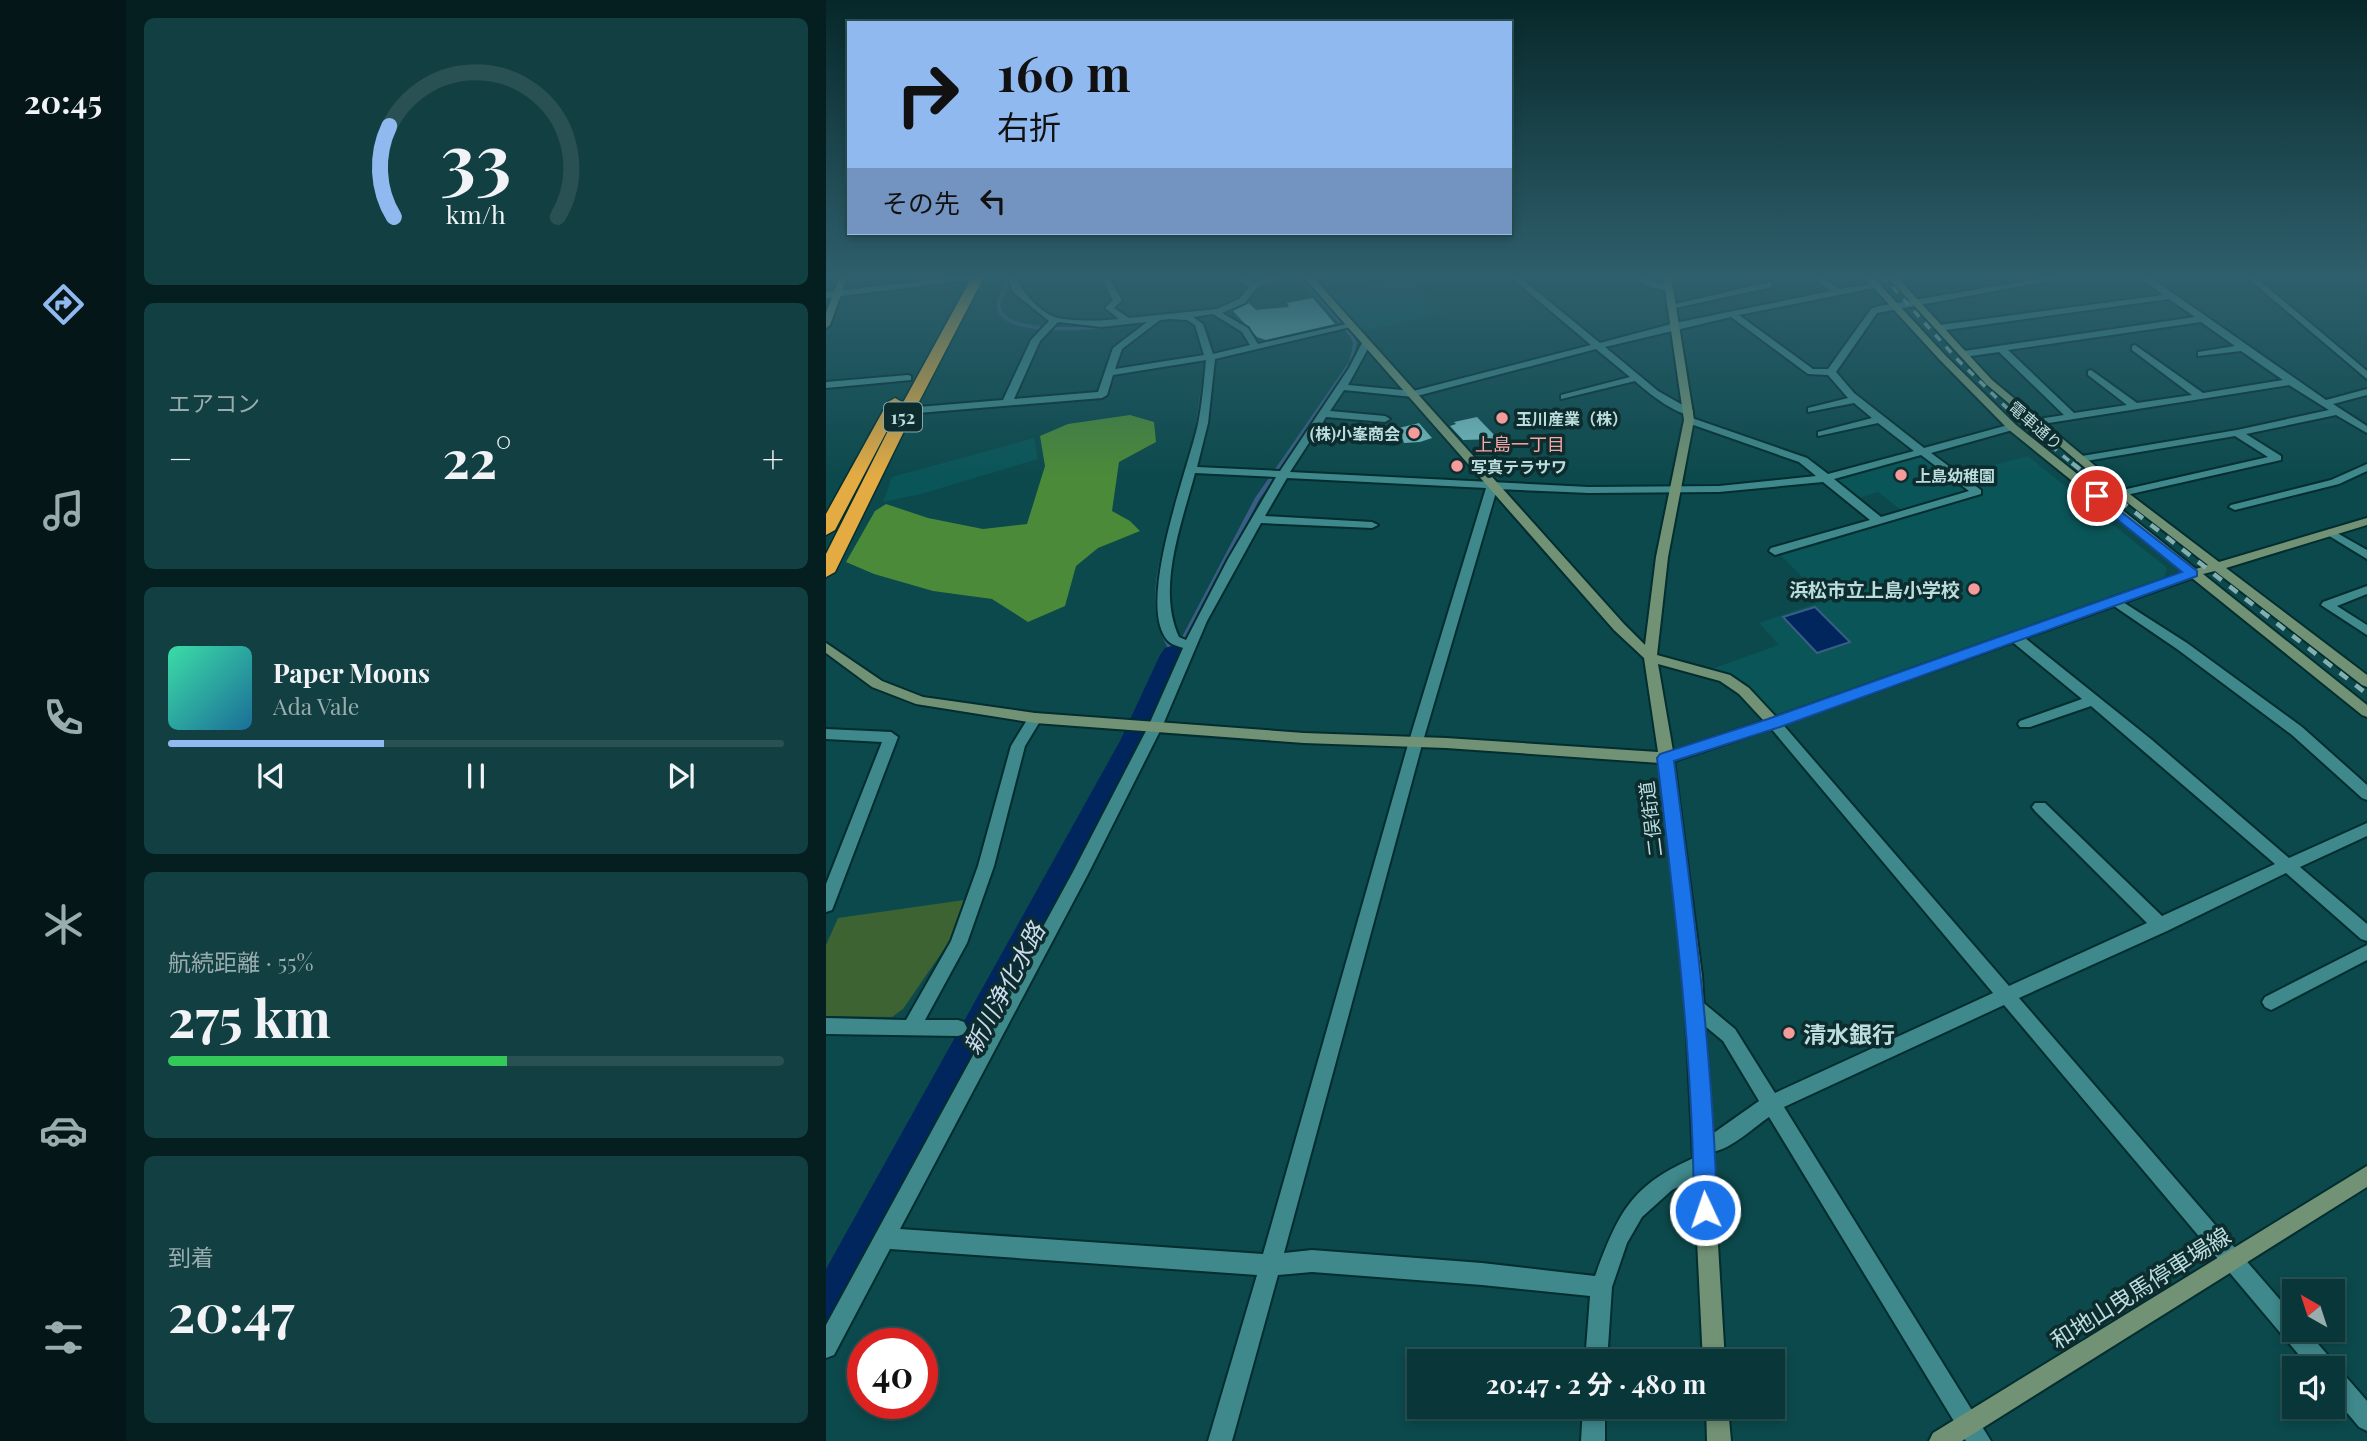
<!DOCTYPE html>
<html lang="ja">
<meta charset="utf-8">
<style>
body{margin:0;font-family:"Playfair Display","Noto Sans JP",serif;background:#123f41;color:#f1f3f6;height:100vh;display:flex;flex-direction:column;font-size:26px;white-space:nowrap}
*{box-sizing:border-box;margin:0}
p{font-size:23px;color:#99acae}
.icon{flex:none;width:38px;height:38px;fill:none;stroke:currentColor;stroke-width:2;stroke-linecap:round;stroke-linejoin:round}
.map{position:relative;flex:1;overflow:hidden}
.details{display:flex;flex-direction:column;gap:18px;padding:18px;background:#051e1f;width:700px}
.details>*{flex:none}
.banner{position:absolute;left:21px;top:21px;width:665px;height:214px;border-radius:0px;box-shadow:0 4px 10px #0003,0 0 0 2px #295153;background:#90b9f0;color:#111;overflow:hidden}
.needle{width:46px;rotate:321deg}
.buttons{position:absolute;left:1456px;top:1279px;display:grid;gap:14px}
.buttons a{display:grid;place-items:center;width:63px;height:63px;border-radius:0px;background:#093739;box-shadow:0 4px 10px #0003,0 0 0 2px #295153;font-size:35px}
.speed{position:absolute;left:21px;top:1328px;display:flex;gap:14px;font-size:35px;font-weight:700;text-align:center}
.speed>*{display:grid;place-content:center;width:91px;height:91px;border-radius:50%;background:#093739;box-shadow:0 4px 10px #0003,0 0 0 2px #295153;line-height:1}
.speed .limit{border:10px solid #d22;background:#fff;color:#111}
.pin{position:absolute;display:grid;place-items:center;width:60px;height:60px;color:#fff;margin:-30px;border:4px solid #fff;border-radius:50%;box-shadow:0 2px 7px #0007}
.me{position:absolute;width:77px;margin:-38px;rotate:357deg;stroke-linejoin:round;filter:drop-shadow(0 0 5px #0008)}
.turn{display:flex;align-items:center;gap:24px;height:147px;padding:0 35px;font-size:32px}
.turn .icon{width:91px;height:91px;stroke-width:2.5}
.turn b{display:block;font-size:49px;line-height:60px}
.then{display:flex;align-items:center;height:66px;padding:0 35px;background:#0003;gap:14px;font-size:26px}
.big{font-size:52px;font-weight:700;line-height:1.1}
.details .card{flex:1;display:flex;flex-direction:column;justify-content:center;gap:10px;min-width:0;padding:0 24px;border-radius:10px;background:#123f41}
.details .dial{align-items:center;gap:0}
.dial svg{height:182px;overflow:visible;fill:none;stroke:#295153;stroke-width:7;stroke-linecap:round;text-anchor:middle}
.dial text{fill:#f1f3f6;stroke:none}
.song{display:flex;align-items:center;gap:21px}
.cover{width:84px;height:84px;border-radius:10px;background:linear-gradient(135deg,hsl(160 70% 55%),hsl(200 70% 35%))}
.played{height:7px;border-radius:4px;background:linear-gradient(90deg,#90b9f0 35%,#295153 35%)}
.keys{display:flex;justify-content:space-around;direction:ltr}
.heat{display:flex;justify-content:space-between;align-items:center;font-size:38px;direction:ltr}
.charge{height:10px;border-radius:5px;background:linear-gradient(90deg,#34c759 55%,#295153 0)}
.trip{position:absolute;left:581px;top:1349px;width:378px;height:70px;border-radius:0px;background:#093739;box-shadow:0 4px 10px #0003,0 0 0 2px #295153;font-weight:700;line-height:70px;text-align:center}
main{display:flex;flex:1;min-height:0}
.tab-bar{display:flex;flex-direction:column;width:126px;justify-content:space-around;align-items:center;background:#041617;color:#99acae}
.tab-bar .icon{width:49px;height:49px}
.tab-bar .current{color:#90b9f0}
.tab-bar b{font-size:32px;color:#f1f3f6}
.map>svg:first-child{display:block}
.built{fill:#0a5558}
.green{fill:#3e6333}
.forest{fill:#4b8a38}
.water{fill:#01265d;stroke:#395d84;stroke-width:2}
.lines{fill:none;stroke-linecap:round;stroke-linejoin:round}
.stream-far1{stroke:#395d84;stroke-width:3.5}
.stream{stroke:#395d84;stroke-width:4.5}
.river{fill:#01265d;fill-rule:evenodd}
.building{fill:#73bcbf}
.street-casing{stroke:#032d2f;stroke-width:4}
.secondary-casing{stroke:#032d2f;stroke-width:4}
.highway-casing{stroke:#032d2f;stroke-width:3}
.street{fill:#3f888b;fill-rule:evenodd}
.secondary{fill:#719275;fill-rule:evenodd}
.highway{fill:#e4ab43;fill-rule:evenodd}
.rail-far1{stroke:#84afb0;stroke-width:3.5;stroke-dasharray:8 8;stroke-linecap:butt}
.rail{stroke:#84afb0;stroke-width:4.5;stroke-dasharray:10 10;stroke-linecap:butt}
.route{fill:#1a73e8;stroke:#114b97;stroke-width:2}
.poi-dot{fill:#f59b9c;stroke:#0d2c2d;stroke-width:2.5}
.labels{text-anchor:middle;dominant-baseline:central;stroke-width:7;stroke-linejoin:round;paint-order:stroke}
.far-poi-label{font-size:16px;font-weight:bold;fill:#bbddde;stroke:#0d2c2d;text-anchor:start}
.far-street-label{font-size:16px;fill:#bbddde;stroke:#0d2c2d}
.shield{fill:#0d2c2d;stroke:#87a8a9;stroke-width:2}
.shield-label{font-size:18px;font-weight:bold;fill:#bbddde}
.far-neighbourhood-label{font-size:18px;fill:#faa6a6;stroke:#0d2c2d}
.poi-label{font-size:19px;font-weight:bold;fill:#bbddde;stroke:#0d2c2d;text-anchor:end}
.street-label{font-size:19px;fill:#bbddde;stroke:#0d2c2d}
.near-poi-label{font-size:23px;font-weight:bold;fill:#bbddde;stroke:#0d2c2d;text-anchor:start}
.near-street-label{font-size:23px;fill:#bbddde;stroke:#0d2c2d}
.near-water-label{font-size:24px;font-style:italic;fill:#ccd9ee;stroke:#0d2c2d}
</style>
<main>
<nav class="tab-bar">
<b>20:45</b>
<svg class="icon current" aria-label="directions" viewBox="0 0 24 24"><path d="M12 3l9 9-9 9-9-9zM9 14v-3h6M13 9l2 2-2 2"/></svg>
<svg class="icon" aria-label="music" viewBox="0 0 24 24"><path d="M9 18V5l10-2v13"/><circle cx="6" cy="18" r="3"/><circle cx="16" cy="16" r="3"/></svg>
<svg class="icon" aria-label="phone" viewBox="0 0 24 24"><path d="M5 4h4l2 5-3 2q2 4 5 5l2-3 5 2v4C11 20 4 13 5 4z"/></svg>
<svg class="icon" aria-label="climate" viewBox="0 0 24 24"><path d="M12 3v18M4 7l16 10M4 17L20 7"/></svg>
<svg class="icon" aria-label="car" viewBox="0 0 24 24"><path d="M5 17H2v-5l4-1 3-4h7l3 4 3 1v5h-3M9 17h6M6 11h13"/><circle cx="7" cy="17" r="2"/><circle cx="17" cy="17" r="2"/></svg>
<svg class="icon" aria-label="filters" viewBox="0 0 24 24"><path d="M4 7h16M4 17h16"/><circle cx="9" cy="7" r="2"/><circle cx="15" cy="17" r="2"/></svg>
</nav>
<section class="details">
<div class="card dial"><svg viewBox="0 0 100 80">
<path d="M14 69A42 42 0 1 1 86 69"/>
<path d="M14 69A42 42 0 0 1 12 29" stroke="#90b9f0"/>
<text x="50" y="56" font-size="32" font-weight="700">33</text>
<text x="50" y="72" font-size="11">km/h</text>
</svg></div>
<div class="card"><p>エアコン</p>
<div class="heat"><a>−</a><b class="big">22°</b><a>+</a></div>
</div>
<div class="card">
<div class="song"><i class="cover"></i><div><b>Paper Moons</b><p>Ada Vale</p></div></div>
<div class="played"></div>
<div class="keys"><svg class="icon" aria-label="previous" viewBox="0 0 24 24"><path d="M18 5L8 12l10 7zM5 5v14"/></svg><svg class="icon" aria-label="pause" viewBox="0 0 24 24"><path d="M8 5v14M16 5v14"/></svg><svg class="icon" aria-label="next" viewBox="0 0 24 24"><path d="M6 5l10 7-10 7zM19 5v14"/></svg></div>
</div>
<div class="card"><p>航続距離 · 55%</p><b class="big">275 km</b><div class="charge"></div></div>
<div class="card"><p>到着</p><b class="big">20:47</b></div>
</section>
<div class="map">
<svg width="1541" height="1441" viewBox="0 0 1541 1441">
<rect width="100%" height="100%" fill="#0c494c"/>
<path class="built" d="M583,278l37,35 -83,19 -32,-37z
M208,438l4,21 -117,35 -38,8 9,-25z
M1097,456l47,35 -68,20 -24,-19 -20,6 -21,-18z
M1202,456l139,112 -3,10 -251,88 -137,51 -26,-27 -24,-16 -15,-5 68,-24 -20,-22 67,-23 -46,-45 202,-61 -23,-20z"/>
<path class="green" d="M138,900l-13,39 -48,70 -11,8 -66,-1v-71l12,-27z"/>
<path class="forest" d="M304,415l24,7 2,20 -37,20 -7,49 18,10 10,10 -42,17 -22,18 -11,40 -37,16 -36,-23 -59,-8 -59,-17 -28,-12 29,-51 11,-7 42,14 55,11 44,-5 18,-58 -5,-30 28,-12z"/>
<path class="water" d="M989,607l35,35 -33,11 -34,-36z"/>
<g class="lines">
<path class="stream-far1" d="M180,275l2,10c-46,58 93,43 116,39
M370,436l10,-72
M454,465l71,-103 4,-19 -3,-7 -53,-61"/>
<path class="stream" d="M339,547c-10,39 -14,74 10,108l82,-156 25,-36"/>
<path class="river" d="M349,645l10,3 5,7 -38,86 -58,107 -251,487 -17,7v-73l294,-528 40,-86 5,-7z"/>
</g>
<path class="building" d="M487,298l22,26 -69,16 -9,-3 -24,-26 16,-8 7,7 33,-3 -2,-4z
M651,417l21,22 -35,1 -13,-14 6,-2 -2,-2z
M593,423l13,15 -12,4 -16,1 -5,-15z"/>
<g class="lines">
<g class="street-casing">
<path id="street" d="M182,275h8c4,15 21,34 36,41 12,6 53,5 67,3l-14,-11 8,-8 -14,-25h8l15,25 -8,8 15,10 88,-9 22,-10 10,-12 -16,-12h10l10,7 26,-7h15l-36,11 -13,17 -23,10 26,15 10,16 93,-21 4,3 -140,33 -7,64 -11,44 83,4 69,-103 14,-27 8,2 -23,42 65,6 178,-46 -83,-70h9l83,68 75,-20 156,-32 -22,-16h10l21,14 37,-6v4l-3,1 -135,27 74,54h15l43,-60 8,-3 182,-31h20l-204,38 -41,59 18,21 70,55 84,-23h8v4l-85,24 50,37v4l-206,61 -6,-4 2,-3 99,-28 -47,-38 -104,10 -130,1 -92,-4 -74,252 -139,512 28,-3 170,13 113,13c25,-68 38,-93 108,-122l7,3 3,7 -3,7 -38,19 -30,27 -15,26 -15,44 -5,75h-22l5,-66 -108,-11 -170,-13 -34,3 -46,166h-24l49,-166 -367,-26 -56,106 -8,3v-33l248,-455 74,-143 35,-79c-5,-2 -11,-3 -15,-7 -33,-36 20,-171 30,-217 4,-20 6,-43 8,-64l-93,15 -6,20 -5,3 -196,16 -5,-3 5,-3 97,-8 28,-60 18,-19 -36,-29zM387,314l29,18 8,13 -37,9 -10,-30 -10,-7zM905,317l77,57 20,1 20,23 -40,10v4l46,-9 18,15 -54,14v4l60,-13 36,28 -86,23 -21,-16 -118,-41 -5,3 1,2 114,40 17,14 -97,10 -130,1 -299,-15 24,-37 80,9 5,-3 -5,-3 -76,-8 8,-13 59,5 5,-3 -5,-3 -55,-5 14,-21 69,7 183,-48 34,28 -69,18v4l74,-18c12,11 42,35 58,34v-4l-35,-20 -53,-44zM344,319l17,1 8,5 9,30 -89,14 7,-20 38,-29zM232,322l43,5 46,-5 -34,26 -15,44 -84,7 26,-58zM1095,455l48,36 -88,26 -47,-38zM369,473l81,4 -48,82 -42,81 -7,-3c-23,-49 3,-114 16,-164zM461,478l199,10 -77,253 -146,513 -363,-25 188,-355 74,-147 45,-106 54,-98 111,5 6,-3 -6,-3 -107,-6z
M804,275c10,0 35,9 43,13l-4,3 -19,-4z
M1311,275h10l179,125 41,-11v6l-34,9 34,22v7l-31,-18 -90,19 35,22v4l-159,36 -4,-1v-4l150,-34 -33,-21 -155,26 -4,-1v-4l161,-27 92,-20 -40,-25 -253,40 -5,-3 1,-2 32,-5 -65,-63 -35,5 -5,-3 5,-3 231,-34 -26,-18 -230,32 -4,-3 4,-3 224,-30zM1375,322l34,24 -37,6v4l43,-5 42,29 -80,13 -68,-48 -3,1v4l60,45 -55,8 -46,-33 -3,1v4l39,30 -53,8 -66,-63z
M1418,275h9l114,96v8z
M138,276l4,2 -1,2 -141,18v-6z
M943,282l3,1v4l-101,22 -4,-3z
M82,375l3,1v4l-85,8v-6z
M1541,464v7l-28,13 -104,26 -6,-3 2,-2 100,-25z
M1504,529l37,21v9l-41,-25 -2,-2z
M1541,586v8l-30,12 30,19v10l-46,-30 2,-3z
M1289,597l72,46 115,84 65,58v15l-5,-2 -70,-63 -115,-86 -66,-45 -2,-3 2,-3z
M1189,633l5,1 132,106 137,118 78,-35v13l-67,31 67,57v17l-6,-2 -75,-66 -119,58 -148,67 275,318v14h12l26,30 3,9 6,2 26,30v30l-8,-4 -26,-31v-28h-23l-306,-363 -220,102 207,334h-25l-197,-324c-19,13 -48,43 -72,34l-3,-7 3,-7 18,-5 44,-31 -36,-60 -35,-29 -3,-6 3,-6 6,-2 6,2 35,29 40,64 218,-100 -224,-267 -2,-3 2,-3h10l230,266 138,-63 -112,-112 -3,-4 3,-4h10l117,113 113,-52 -184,-158 -61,21h-10l-2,-3 2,-3 62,-22 -72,-59 -1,-3 1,-3z
M209,713l7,5 -17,28 -31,120 -27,77 -42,77h33l6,2 3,6 -3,6 -6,2 -132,-2v-16l80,2 45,-79 27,-75 33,-120 19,-31z
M0,729l65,3 7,5 -64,168 -2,5 -6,2v-28l56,-142 -56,-3z
M1541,945v15l-90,47 -6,3 -6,-3 -3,-5 3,-5z
M757,1407h22v34h-24z"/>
</g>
<g class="secondary-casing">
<path id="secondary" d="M14,275h8l-18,50 -4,3v-15z
M476,275h9l313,349 21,21 11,-88 28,-137 -21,-145h8l23,145 -26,137 -11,98 73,20 19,13 27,29 409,-145 -177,-143 -69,-70 -77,-84h9l74,80 71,70 180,144 12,-4 -93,-72 -129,-109 -100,-109h9l97,105 131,109 96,73 148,-44v7l-141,43 141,107v12l-5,-2 -147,-114 -12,3 164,131v12l-5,-2 -170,-137 -413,148 -105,35 28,215 23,386h-22l-19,-386 -24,-213 -214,-15 -142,-5 -269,-20 -119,-19 -44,-17 -46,-34v-10l56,38 41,16 112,16 269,20 142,5 212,14 -14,-94 -30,-28zM832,664l62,17 19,13 25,27 -91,30z
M1541,1166v21l-405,254h-33l4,-8z
M880,1407h22l3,34h-24z"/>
</g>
<g class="highway-casing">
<path id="highway" d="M147,275h12l-76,146 -74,151 -9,5v-23l67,-133z
M69,398l7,4 -67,128 -9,5v-21l62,-112z"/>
</g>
<use href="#street" class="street"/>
<use href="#secondary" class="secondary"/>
<use href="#highway" class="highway"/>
<path class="rail-far1" d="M1056,275l74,83 53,52 65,55"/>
<path class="rail" d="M1246,463l295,231"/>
</g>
<linearGradient id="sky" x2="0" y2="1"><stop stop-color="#07282a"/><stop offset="0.58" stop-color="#2e5f6c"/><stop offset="1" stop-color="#2e5f6c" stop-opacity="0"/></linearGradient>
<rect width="1541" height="477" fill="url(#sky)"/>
<path class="route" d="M1271,493l100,78v5l-417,151 -106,34c20,150 39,298 43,449l-3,9 -9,3 -8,-3 -3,-9c-1,-152 -19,-301 -37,-452l3,-4 108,-35 414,-147 -90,-73 -1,-3z"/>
<g class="poi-dot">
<circle cx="676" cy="418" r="7"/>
<circle cx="588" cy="433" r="7"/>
<circle cx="631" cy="466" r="7"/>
<circle cx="1075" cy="475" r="7"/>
<circle cx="1148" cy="589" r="7"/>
<circle cx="963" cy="1033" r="7"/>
</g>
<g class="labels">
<g class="far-poi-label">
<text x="690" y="418">玉川産業（株）</text>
<text x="574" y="433" text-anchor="end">(株)小峯商会</text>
<text x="645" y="466">写真テラサワ</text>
<text x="1089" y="475">上島幼稚園</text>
</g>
<g class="far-street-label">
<text transform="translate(1210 425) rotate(41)">電車通り</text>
</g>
<rect class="shield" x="58" y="402.5" width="38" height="29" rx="5"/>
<g class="shield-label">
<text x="77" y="417">152</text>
</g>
<g class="far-neighbourhood-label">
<text x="694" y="444">上島一丁目</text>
</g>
<g class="poi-label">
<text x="1134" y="589">浜松市立上島小学校</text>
</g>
<g class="street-label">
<text transform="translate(824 819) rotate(-97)">二俣街道</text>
</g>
<g class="near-poi-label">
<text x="977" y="1033">清水銀行</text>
</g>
<g class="near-street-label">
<text transform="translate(1314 1287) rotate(-32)">和地山曳馬停車場線</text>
</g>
<g class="near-water-label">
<text transform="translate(177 988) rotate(-62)">新川浄化水路</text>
</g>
</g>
</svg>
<div class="buttons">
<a><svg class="needle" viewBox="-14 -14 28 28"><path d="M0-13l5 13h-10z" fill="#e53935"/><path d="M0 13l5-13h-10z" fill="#99acae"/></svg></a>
<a><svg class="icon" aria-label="sound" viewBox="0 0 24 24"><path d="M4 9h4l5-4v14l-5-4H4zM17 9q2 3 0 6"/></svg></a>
</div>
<div class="speed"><div class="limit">40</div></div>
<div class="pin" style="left:1271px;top:496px;background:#d93025"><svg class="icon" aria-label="arrive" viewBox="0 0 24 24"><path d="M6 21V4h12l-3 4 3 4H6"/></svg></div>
<svg class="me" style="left:879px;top:1210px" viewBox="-20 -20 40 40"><circle r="17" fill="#1a73e8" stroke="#fff" stroke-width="3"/><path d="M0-11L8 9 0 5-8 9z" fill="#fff"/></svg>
<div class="trip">20:47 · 2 分 · 480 m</div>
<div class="banner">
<div class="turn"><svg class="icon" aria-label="right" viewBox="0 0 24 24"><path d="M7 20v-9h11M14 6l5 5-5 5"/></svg><div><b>160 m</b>右折</div></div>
<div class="then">その先<svg class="icon" aria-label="left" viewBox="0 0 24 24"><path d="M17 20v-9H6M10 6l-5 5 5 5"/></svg></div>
</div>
</div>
</main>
